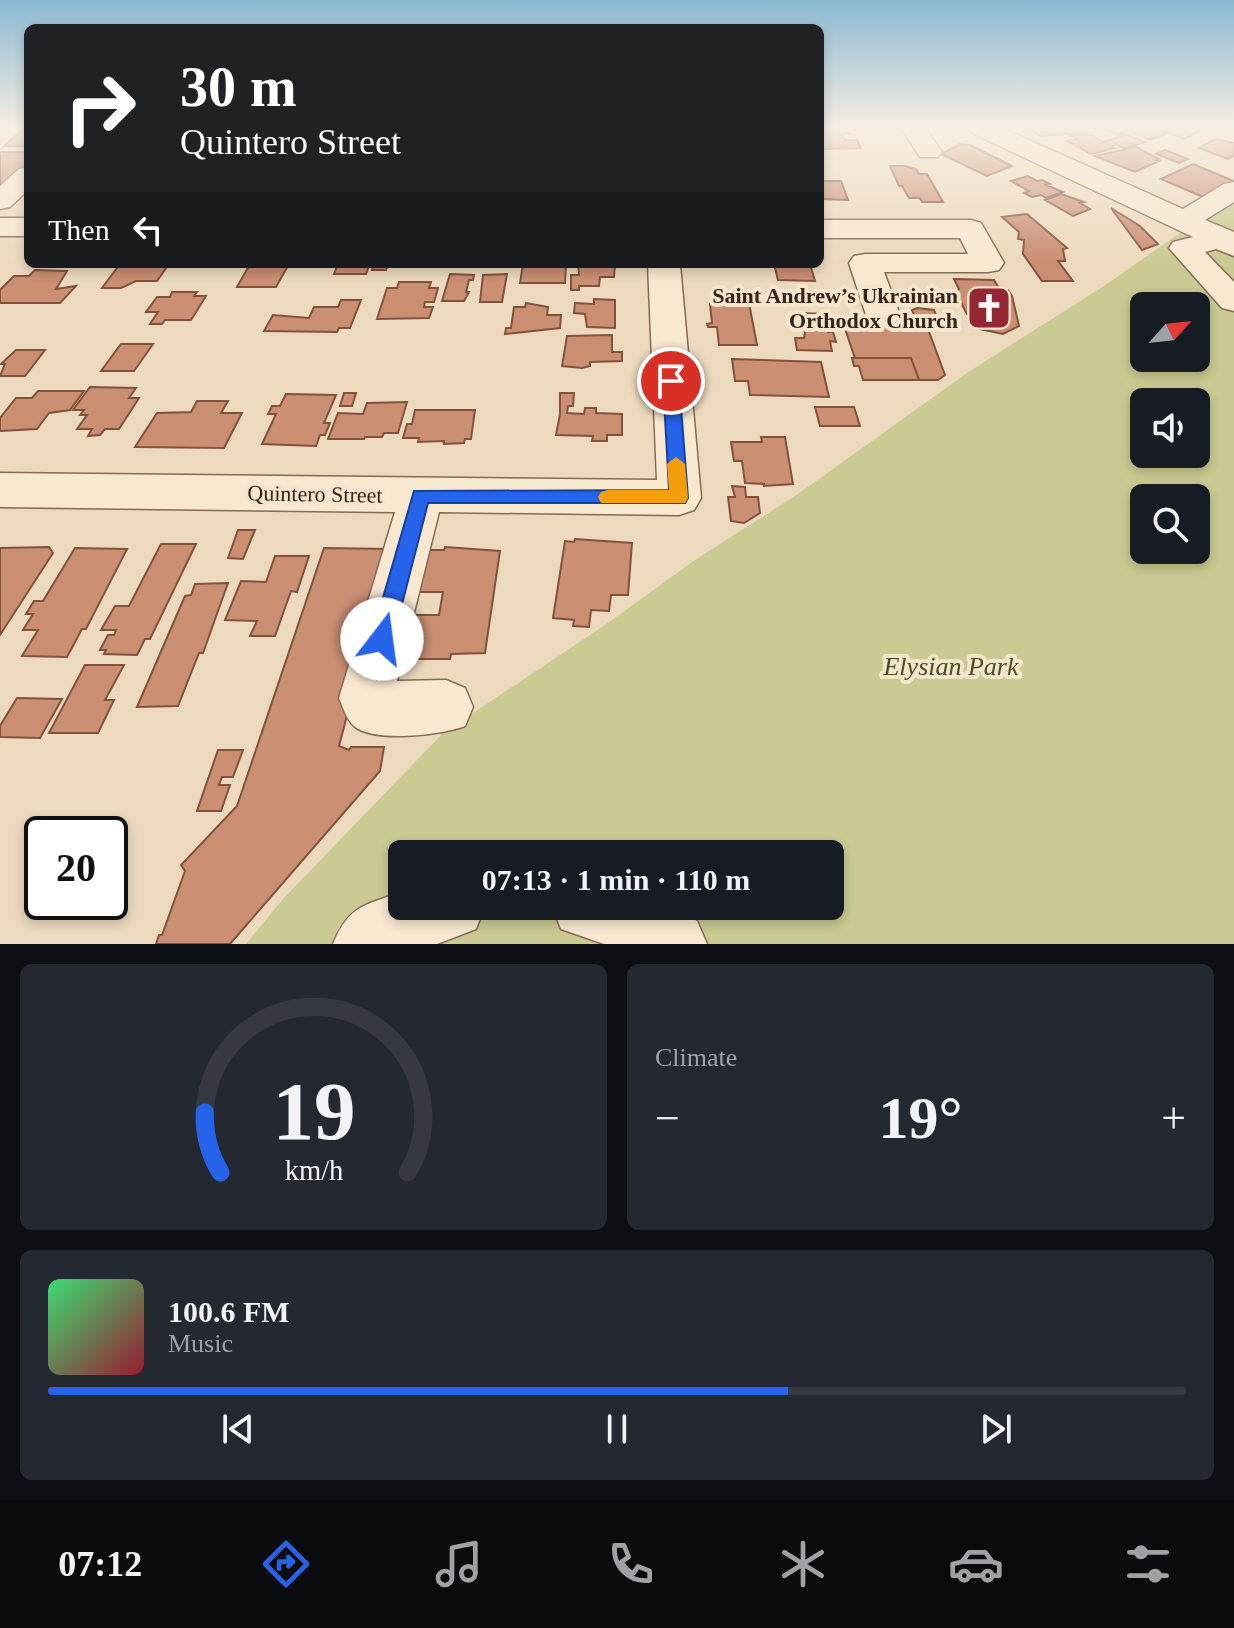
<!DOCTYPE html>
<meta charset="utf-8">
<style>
body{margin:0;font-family:"Times New Roman",serif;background:#242831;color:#f1f3f6;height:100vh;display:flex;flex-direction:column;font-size:30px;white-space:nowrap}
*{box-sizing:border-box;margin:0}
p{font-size:26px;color:#9ea1a6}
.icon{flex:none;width:44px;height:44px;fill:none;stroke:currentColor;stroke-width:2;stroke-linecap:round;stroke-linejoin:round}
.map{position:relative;height:944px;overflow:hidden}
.sheet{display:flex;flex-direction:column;gap:20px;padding:20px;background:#0d0f14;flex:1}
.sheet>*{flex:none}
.top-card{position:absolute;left:24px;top:24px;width:800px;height:244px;border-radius:12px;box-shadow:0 4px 12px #0003;background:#202124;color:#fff;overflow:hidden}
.needle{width:52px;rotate:63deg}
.fabs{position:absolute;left:1130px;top:292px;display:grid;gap:16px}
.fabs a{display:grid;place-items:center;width:80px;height:80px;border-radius:12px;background:#171b24;box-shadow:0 4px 12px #0003;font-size:40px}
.speed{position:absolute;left:24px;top:816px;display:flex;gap:16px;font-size:40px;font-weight:700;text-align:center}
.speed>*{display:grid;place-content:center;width:104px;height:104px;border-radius:50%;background:#171b24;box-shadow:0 4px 12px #0003;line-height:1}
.speed .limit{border:4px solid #111;border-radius:12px;background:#fff;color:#111}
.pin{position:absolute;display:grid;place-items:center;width:68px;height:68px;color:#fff;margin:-34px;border:4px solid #fff;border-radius:50%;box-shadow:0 2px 8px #0007}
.me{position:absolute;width:88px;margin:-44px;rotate:15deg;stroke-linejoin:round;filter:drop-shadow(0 0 6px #0008)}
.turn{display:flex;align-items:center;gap:28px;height:168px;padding:0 24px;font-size:36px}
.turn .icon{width:104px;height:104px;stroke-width:2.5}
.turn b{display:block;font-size:56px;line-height:68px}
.then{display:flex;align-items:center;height:76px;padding:0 24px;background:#0003;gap:16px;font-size:30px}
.big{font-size:60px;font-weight:700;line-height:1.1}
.sheet .tile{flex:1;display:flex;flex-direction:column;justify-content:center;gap:12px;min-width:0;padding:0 28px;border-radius:12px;background:#242831}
.sheet .dial{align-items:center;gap:0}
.dial svg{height:208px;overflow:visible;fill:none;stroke:#363941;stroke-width:7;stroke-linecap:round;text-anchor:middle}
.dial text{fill:#f1f3f6;stroke:none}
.song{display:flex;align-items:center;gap:24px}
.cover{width:96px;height:96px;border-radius:12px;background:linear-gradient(135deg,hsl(140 70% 55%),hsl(350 70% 35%))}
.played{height:8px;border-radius:4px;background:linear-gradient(90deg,#2563eb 65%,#363941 65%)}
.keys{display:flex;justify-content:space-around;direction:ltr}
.heat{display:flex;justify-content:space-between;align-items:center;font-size:44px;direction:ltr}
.sheet .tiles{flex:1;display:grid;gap:20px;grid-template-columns:1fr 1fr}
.tile:last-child{grid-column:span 2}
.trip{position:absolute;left:388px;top:840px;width:456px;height:80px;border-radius:12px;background:#171b24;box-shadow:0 4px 12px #0003;font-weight:700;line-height:80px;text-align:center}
.tabs{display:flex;height:128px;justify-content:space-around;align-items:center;background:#090b0e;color:#9ea1a6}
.tabs .icon{width:56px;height:56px}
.tabs .active{color:#2563eb}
.tabs b{font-size:36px;color:#f1f3f6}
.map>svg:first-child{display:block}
.green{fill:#caca92;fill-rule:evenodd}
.building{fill:#cb8f74;stroke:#83523d;stroke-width:2}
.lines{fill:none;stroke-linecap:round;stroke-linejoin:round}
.minor-casing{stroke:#846a57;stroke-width:3}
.minor{fill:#f8e8d0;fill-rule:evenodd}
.route{fill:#2563eb;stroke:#184099;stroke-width:2}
.slow{fill:#f59e0b}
.labels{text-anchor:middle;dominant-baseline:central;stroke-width:8;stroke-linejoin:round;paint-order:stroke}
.poi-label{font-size:22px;font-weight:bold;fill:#34251b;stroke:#f4e5cd;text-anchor:end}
.street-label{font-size:22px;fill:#34251b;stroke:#f4e5cd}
.near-park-label{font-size:26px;font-style:italic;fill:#495022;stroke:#f4e5cd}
</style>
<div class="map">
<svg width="1234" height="944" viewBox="0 0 1234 944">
<rect width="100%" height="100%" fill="#eddabe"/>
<path class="green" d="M1234,195v749h-988l37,-45 160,-166 162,-108 90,-65 103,-66 169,-121 140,-89zM1144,306h52v52h-52zM1144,402h52v52h-52zM1144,498h52v52h-52zM402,854h428v52h-428z"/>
<path class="building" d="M820,128h29l1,6h-8l3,6h12l4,8 -38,1z
M1028,128h58l5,4 -50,4z
M1123,128h28l15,6 -16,6z
M1157,128h36l7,3 -16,8z
M1107,130h7l32,12 -21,6 -10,-4 -3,3 3,1 -24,6 -24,-13 10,-2 -7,-4 8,-1 13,1 12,7 19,-6z
M21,131h7l-3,15h-21z
M1216,139l18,4v13l-6,3 -29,-11z
M960,144l10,1 42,21 -25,10 -46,-22z
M1136,147l23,12 -3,1 3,1 -24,11 -40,-16z
M1165,150l13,5 10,4 -9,4 -23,-9z
M0,152h28v14l-28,20z
M1193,164l41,17v1l-31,15 -42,-18z
M890,166h15l11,3 3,5h8l16,28h-21l-2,-4h-11l-7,-12h-3z
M1028,176l9,5 5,-1 8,4 -4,1 17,7 -17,6 -5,-3 -9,2 -8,-4 5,-2 -18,-10z
M820,181h21l7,19 -28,-1z
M1061,194l23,8 -4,1 10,6 -17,7 -28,-16z
M1111,208l29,18 18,18 -16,6z
M1027,214l40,34 -4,1 2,12h-7l15,20h-31l-19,-27 1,-14 -6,-1 1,-7 -17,-15z
M120,264h49l-12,17h-21l-15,7h-19z
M250,264h39l-13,23h-39z
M338,264h50l-2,6h-14l1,-4h-4l-3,8h-32z
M523,264h43l-1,19h-45z
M578,264h37l-1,13h-14l-1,9h-20v4h-8v-15h8z
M774,264h36l5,17 -37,-1z
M35,270l32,1 -11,18 20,-3 -16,17h-60v-13l14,-14h15z
M450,274l24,1 -1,5h-4l-3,12h3l-5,9h-22z
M507,274l-5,28h-22l3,-27z
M954,279l40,1 6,10h8l4,6 7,30 -16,8 -23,-5 -6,-11 -7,-4 -11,-21 3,-4z
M399,282h32l-2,6h9l-4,14h-9l-1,5h9l-4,11 -52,1 10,-31h10z
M172,292h25l-3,4h12l-15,24h-26l-3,4h-12l8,-12h-12l11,-15h13z
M594,299l21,1v28l-28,-1 -2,-13 -11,-1 1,-10 19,1z
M341,300h20l-11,28h-11l-2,4 -73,-1 9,-16 36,3 5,-11h24z
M526,303l22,4 -1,8h14l-1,13 -55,6 1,-6h5l3,-21h11z
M749,303l8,42h-38l-2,-18h-9l-1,-3 5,-1 -2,-19z
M917,308l17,2 2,5 -5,3 -17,-3 -2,-5z
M801,313l23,1 4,18h5l3,10 -6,-1 2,10 -35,-1 -2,-12h9l1,-5z
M842,320l83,1 20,54 -7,5h-19l-8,-22h-56z
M612,335v17h10v9l-32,1v4l-8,2 -20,-2 5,-30z
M121,344h32l-19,27h-33z
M16,350h29l-20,26h-25l5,-12h-4z
M852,358h59l8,22h-56l-4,-14h-5z
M732,359l89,3 8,35 -79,-2 -2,-14h-13z
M90,387l46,1 -7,10h10l-20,31h-14l-5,6 -12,1 4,-7h-15l10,-14h-7l4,-5h-11z
M38,391h46l-14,19 -21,3 -12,16 -37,2v-13l16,-20h16z
M344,393h12l-4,13h-12z
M560,393h14l-1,13h-5l-1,7 17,1 1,-6h11v5l26,1v21h-15v6h-15l1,-5 -37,-1 4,-21z
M286,394l50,1 -12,28h6l-5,12h-5l-4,11 -54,-2 14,-30h-8l4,-8h8z
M197,401h31l-7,12h21l-18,35 -89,-1 22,-34 34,-1z
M407,402l-9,31h-14l-2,4h-17l-1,2h-36l10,-26 25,1 4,-11z
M815,407h39l6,19h-40z
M415,410h60l-4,29h-6l-1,4 -20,1v-3l-26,1 1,-4h-16l4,-14h5z
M761,437h24l8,47 -29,2v-2l-19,-1 -3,-22h-8l-3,-19h31z
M732,486l13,1 1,10h12l2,16 -16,10 -13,-2 -3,-24h7z
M238,530h17l-12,29 -15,-1z
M575,539l57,4 -4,52h-17l-2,16 -18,-1 -2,17 -16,-1 1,-6 -21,-2 12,-77 9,1z
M161,544h35l-46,95h-5l-8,16 -33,-1 2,-4h-6l8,-15h6l2,-5h-15l14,-24h14z
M49,547l4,6 -53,82v-87z
M445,547l55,4 -15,102 -34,1 -1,5h-60l10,-44h39l4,-23h-37l10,-42h28z
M75,548l52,1 -41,80h-4l-15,28 -45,-1 16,-26h-15l10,-16h-7l8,-13h9z
M324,548l67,1 -52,197 10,4 2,-3h33l-4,24 -150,173h-74l3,-9h3l23,-64 -4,-6 56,-59z
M275,556h34l-12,36 -6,-1 -16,45h-25l7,-15 -32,-1 16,-39 25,1z
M228,583l-25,70h-4l-21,53 -41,1 48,-111 6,-1 4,-11z
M85,665h39l-19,35h9l-16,33h-49z
M17,698l45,1 -22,39 -40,-1v-11z
M218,750h25l-10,27h-11l-3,8h11l-9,26h-24z"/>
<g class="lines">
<g class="minor-casing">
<path id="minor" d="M901,128h24l17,24 -4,5h-18z
M969,128h33l181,81 41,-25 10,-2v20l-29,18 29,12v24l-18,-7 -11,3 29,30v29l-12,-3 -53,-60 4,-6 20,-5 -221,-104z
M28,167v23l-18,17 -10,2v-23l19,-17z
M0,218h28v18h-28z
M820,220h151l10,3 23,40 -5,7 -11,2h-104l16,43 -5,8 -12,3 -12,-3 -5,-8 -17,-52 5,-7 11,-2h103l-8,-16h-140z
M648,264h32l21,234 -7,12 -15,5 -240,-3 -42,169 49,-1 19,8 8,19 -8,19c-23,9 -91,17 -111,0 -8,-7 -11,-19 -15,-28l56,-186 -395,-5v-34l657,7z
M402,892v14h83l-9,23 -39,15h-104c16,-39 32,-39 69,-52z
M552,906h120l25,15 10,23h-103l-43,-15z"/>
</g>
<use href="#minor" class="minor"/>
</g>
<linearGradient id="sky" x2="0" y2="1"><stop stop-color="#8bb8d3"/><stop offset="0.49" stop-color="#f7eee2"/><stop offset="1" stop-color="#f7eee2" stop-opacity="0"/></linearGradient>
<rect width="1234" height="261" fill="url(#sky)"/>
<path class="route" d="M671,375l8,6 9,117 -3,5h-257l-35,136 -3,7 -8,3 -8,-3 -3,-7 43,-148 255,-1 -6,-109z"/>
<path class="slow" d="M676,457l9,7 3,34 -3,5h-84l-3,-6 3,-5 7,-2h61l-2,-26z"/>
<defs>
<g id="church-square" transform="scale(2.3)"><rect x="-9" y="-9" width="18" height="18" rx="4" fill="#932834" stroke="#f4e5cd"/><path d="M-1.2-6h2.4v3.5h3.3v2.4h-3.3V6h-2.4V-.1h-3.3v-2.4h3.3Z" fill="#fff"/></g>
</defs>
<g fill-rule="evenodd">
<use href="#church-square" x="989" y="308"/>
</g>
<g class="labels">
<g class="poi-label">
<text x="958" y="295">Saint Andrew’s Ukrainian<tspan x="958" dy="25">Orthodox Church</tspan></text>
</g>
<g class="street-label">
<text transform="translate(315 494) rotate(1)">Quintero Street</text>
</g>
<g class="near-park-label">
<text x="951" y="666">Elysian Park</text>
</g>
</g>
</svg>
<div class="fabs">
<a><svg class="needle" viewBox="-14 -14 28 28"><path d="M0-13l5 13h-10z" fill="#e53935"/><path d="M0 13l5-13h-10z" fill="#9ea1a6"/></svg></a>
<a><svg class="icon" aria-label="sound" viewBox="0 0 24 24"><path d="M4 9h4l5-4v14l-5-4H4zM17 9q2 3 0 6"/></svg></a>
<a><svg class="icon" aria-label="search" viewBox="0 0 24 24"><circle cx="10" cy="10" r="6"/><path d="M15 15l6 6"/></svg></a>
</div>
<div class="speed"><div class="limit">20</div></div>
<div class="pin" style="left:671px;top:381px;background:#d93025"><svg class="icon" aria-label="arrive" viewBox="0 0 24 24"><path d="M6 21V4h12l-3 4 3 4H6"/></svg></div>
<svg class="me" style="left:382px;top:639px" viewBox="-20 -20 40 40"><circle r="19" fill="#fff"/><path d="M0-13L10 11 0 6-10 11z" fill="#2563eb"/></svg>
<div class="trip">07:13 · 1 min · 110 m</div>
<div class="top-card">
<div class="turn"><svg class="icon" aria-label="right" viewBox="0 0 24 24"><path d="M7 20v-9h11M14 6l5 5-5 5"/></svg><div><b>30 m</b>Quintero Street</div></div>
<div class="then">Then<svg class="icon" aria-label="left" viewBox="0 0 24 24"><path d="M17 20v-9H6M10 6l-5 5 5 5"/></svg></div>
</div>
</div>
<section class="sheet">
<div class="tiles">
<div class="tile dial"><svg viewBox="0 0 100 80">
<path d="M14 69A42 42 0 1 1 86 69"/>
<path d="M14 69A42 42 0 0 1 8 46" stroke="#2563eb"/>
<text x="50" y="56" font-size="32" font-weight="700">19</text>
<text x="50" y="72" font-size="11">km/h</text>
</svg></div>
<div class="tile"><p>Climate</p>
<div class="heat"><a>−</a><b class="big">19°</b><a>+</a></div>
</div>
<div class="tile">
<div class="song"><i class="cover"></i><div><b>100.6 FM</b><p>Music</p></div></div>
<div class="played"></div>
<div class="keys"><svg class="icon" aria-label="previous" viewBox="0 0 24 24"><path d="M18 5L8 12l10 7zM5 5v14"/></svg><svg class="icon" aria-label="pause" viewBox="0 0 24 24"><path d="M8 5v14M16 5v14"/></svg><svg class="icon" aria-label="next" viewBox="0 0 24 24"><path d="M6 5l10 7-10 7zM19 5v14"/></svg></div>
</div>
</div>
</section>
<nav class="tabs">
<b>07:12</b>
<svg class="icon active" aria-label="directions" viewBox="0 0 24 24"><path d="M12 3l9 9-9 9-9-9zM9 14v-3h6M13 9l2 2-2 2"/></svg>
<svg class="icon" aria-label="music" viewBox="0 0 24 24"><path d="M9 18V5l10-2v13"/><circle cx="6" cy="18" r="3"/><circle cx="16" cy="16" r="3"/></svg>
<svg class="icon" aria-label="phone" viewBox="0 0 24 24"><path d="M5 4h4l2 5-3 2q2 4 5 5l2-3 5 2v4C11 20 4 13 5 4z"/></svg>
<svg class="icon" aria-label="climate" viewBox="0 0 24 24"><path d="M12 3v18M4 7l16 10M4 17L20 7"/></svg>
<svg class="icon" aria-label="car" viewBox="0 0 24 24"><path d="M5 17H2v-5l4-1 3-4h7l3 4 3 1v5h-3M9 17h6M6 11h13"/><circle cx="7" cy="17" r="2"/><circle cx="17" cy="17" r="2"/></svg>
<svg class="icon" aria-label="filters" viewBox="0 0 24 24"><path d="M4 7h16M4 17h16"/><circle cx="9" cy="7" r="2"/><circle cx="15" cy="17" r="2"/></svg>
</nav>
